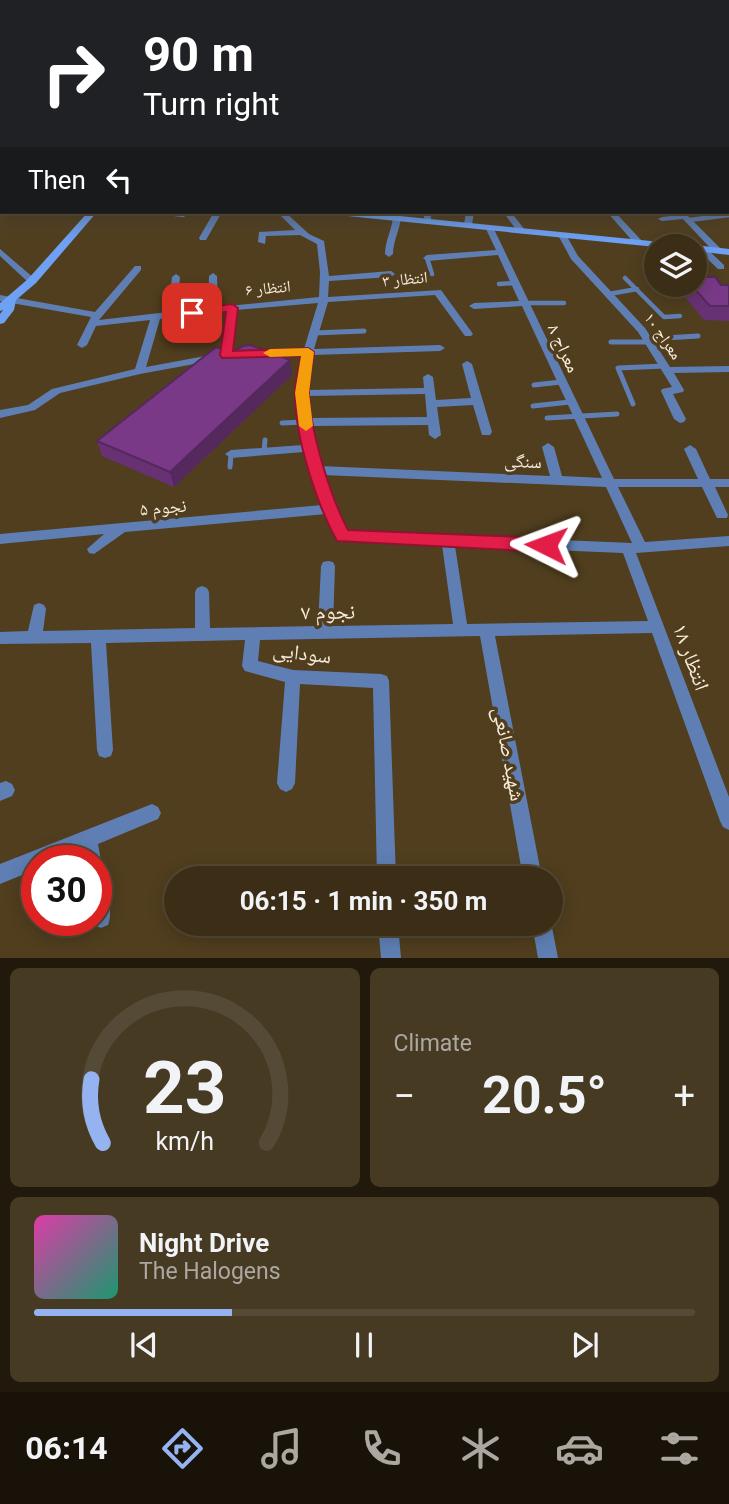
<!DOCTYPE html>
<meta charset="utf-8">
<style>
body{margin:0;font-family:Roboto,"Noto Naskh Arabic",sans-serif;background:#473a23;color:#f1f3f6;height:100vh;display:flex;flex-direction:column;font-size:26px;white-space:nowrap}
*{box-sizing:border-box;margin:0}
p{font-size:23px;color:#aca8a1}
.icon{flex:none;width:38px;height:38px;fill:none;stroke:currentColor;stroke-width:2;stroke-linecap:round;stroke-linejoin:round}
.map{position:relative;height:958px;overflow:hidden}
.details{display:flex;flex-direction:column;gap:10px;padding:10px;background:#21190c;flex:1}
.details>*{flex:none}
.hud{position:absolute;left:0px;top:0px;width:730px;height:214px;box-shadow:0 4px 18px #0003,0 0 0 2px #554a35;background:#202124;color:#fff;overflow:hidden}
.fabs{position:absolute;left:644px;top:234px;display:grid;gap:14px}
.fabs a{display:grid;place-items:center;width:63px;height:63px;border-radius:50%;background:#3c2e16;box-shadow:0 4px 18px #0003,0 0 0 2px #554a35;font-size:35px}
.speed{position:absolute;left:21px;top:845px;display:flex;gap:14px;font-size:35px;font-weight:700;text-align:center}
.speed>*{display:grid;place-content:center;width:91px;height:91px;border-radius:50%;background:#3c2e16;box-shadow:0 4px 18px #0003,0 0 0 2px #554a35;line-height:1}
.speed .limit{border:10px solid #d22;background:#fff;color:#111}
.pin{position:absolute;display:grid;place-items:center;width:60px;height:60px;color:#fff;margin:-30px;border-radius:14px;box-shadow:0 4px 10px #0006}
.me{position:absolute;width:77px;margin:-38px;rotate:273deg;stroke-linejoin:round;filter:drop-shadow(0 0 5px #0008)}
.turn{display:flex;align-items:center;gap:24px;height:147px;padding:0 28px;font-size:32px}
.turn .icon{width:91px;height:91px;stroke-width:2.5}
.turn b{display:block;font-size:49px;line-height:60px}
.then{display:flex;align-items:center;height:66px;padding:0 28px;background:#0003;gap:14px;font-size:26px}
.big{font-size:52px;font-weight:700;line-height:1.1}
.details .widget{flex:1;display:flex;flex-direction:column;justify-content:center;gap:10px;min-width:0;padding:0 24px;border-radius:10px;background:#473a23}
.details .dial{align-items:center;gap:0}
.dial svg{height:182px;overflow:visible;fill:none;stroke:#554a35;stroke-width:7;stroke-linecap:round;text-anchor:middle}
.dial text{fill:#f1f3f6;stroke:none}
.song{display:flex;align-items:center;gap:21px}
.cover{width:84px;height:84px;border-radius:10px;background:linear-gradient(135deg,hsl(320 70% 55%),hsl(160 70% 35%))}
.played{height:7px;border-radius:4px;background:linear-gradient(90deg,#95b2f1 30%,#554a35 30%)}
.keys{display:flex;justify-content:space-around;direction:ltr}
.heat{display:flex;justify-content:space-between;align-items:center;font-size:38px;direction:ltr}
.details .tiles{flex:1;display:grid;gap:10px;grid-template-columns:1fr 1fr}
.widget:last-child{grid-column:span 2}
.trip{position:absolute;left:164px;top:866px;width:399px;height:70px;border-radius:35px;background:#3c2e16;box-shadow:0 4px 18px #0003,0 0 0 2px #554a35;font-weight:700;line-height:70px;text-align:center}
.tab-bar{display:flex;height:112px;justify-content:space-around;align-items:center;background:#181209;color:#aca8a1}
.tab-bar .icon{width:49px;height:49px}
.tab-bar .active{color:#95b2f1}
.tab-bar b{font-size:32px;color:#f1f3f6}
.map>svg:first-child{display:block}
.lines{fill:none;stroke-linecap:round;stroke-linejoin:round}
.lane-far1{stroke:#5f7fb4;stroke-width:4.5}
.lane{stroke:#5f7fb4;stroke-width:5}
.street{fill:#5f7fb4;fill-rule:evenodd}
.secondary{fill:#6ea0f4;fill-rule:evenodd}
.wall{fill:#683174}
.shaded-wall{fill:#55285e}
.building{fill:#793987;stroke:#55285e;stroke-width:2}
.route{fill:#e11d48;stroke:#92132f;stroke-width:2}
.slow{fill:#f59e0b}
.labels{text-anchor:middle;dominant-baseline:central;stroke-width:7;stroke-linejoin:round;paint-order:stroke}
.far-street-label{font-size:16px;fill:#f7ecda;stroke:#503e1e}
.street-label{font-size:18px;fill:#f7ecda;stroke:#503e1e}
.near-street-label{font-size:21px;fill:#f7ecda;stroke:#503e1e}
</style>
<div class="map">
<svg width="729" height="958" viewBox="0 0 729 958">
<rect width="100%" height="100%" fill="#503e1e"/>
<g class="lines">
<path class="lane-far1" d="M160,212l23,3
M689,220l40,-5
M427,258l5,16
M625,278l39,39 16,-1
M499,284l16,-1
M609,294l28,-5
M524,303h40"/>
<path class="lane" d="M314,333l50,-2
M648,339l50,-3
M611,342h39
M534,385l27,-3
M633,404l-15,-36 47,-2
M533,406l37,-4
M547,418l70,-4
M282,423l23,-1
M264,452l1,-12
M230,467l1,-13"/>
<path class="street" d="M728,110h1v4h-1z
M2,116v5l-2,1v-5z
M0,134h2v4h-2z
M728,134h1v5h-1z
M0,158h2v4h-2z
M728,184h1v4h-1z
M214,212h8l-16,28h-6l-1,-2z
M277,212h8l24,22 15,7 5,35 62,-5 4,3 -4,3 -62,4 -1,16 113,-7 32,44 -2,2h-6l-30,-41 -107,7 -14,47 126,-4 5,3 -5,3 -128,4 -4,35 116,-2 -1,-11 5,-3 5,3 3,23 35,-2 -9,-34 5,-3 5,3 20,68 -2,3h-8l-9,-30 -36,2 4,28 -6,4 -6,-4 -1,-10 -117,1 9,40 230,10 -8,-29 6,-4 6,4 8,29 40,2 -80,-172 -48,3 -5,-3 5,-3 45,-2 -21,-46 -71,6 -4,-3 4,-3 69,-5 -11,-23 4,-2 4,2 121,252h84l-14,-30 6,-4 6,4 14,30h19v8h-14l13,28 -1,3h-10l-15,-31h-84l27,55 84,-6v10l-93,7 93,244v33l-6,-3 -3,-6 -68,-188 -157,3 47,242h-19l-43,-242 -220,4 -2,21 35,9 88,4 6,2 2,5 7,197h-19l-4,-190 -73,-4 -5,99 -3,6 -6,3 -6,-3 -3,-6 8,-101 -40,-11 -3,-5 3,-26 -139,3 7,107 -2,6 -6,2 -6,-2 -2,-6 -6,-107 -91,1v-12l28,-1 6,-26 5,-2 5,2 2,4 -3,22 152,-3v-36l2,-4 5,-2 5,2 2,4 1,36 108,-2 3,-60 2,-4 5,-1 5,1 2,4 -2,60 120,-2 -11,-79 -99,-4 -5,-1 -12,-26 -201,18 -31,22 -5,-1 -2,-4 17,-15 -104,10v-10l322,-29 -18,-53 -73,6 -6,-4 6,-4 72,-5 -6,-52 5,-38 -47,2 -5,-3 5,-3 49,-2 14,-46 -82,7 -5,45 -5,3 -5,-3 6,-44 -67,8 -14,48 70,-13 5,3 -5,3 -76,14 -80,19 -25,17 -35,8v-8l28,-5 24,-16 83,-20 15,-49 -54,6 -9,19 -5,3 -5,-3 14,-28 -91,-16v-6l95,17 40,-46h6v4l-42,50 69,-8 4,-35 4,-3 4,3 -3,34 31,-3 1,-32 4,-3 4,3 1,31 101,-10 1,-25 -3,-28 -17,-9 -34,1 -1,8 -7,-2 1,-10 36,-2zM425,394l2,23 -117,1 -2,-22zM323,475l283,12 26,56 -285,-12zM455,546l168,7 25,68 -181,3z
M393,212h8c1,15 -8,27 -8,42l-4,3 -4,-3c0,-15 9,-27 8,-42z
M423,212h8v11h-6z
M466,212h8l-2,13 -4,2 -4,-2z
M503,212h8l14,18 -1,2h-6z
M607,212h8l27,29v4h-6z
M676,212h8l36,36v4h-6l-31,-33 -21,2 -4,-2 4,-2 17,-2z
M559,233h6l13,23 67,72 25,39 59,-1v6l-55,1 10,17 -1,2 -10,2 13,25 -2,3 -4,1 -6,-4 -13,-28 1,-2 10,-2 -34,-55 -67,-73 -13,-24z
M699,247h6l19,18v4h-6l-19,-18z
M0,249l35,30v4h-6l-29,-27z
M6,781l6,3 3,6 -3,6 -12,5v-18z
M152,804l6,3 3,6 -3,6 -60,25 3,17 -2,7 -3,1v-8h-13l-2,-10 -25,10h-19v8l-37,15v-20z
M96,877l7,3c5,13 10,33 5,45l-7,3 -7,-3 -2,-5h4z
M551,922l7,36h-20l-6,-34h19z
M378,924h20l3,34h-20z"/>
<path class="secondary" d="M0,176h2v4h-2z
M88,212h9l-61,71 -20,17 -2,10 -10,13 -4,1v-10l3,-4 -3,1v-8l28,-24z
M333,212h27l321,32 5,3h-30l-319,-32z
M695,245l34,4v6l-34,-4v-4h-4z"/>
</g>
<path class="wall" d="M681,285h14l34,21v15l-25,-1 -25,-30z
M292,375l-118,112 -72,-31 -5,-15z"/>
<path class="shaded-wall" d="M290,360l2,15 -118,112 -4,-15z"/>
<path class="building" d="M695,277h20l6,8h7l1,2v19h-19l-19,-21h4z
M250,345l40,15 -120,112 -73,-31 119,-94 16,5 11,-6z"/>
<linearGradient id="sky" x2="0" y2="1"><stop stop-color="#2c2210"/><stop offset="0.45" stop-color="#5e584c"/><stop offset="1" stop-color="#5e584c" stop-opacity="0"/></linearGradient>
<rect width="729" height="242" fill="url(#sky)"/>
<path class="route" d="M232,304l6,4 -5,43 75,-3 6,4c-2,14 -6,29 -5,43 2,38 21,101 39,135l198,8 7,2 2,5 -2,5 -7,2 -209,-11c-21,-38 -42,-104 -42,-147 0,-12 4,-26 6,-38l-79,2 -2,-3 6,-43 -34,5 -6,-4 6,-4z"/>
<path class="slow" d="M308,348l6,4 -5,41 4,33 -7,5 -7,-5 -4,-33 6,-37 -31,1 -7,-4 7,-4z"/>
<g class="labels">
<g class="far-street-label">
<text transform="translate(405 279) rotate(-5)">انتظار ۳</text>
<text transform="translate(268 288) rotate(-5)">انتظار ۶</text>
<text transform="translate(663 336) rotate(55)">معراج ۱۰</text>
</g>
<g class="street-label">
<text transform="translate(564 348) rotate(65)">معراج ۸</text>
<text transform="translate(523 461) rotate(2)">سنگی</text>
<text transform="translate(163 507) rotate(-5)">نجوم ۵</text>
</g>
<g class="near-street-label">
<text transform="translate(328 612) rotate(-1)">نجوم ۷</text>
<text transform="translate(302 653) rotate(7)">سودایی</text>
<text transform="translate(691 657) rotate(70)">انتظار ۱۸</text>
<text transform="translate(509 754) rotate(79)">شهید صانعی</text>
</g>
</g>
</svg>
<div class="fabs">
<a><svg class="icon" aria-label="layers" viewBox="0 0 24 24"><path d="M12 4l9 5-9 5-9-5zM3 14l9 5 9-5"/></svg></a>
</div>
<div class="speed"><div class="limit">30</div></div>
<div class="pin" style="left:192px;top:313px;background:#d93025"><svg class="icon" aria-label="arrive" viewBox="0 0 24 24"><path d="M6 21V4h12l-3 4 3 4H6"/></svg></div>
<svg class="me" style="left:546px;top:545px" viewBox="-20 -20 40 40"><path d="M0-17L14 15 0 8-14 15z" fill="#e11d48" stroke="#fff" stroke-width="4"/></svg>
<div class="trip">06:15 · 1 min · 350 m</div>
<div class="hud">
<div class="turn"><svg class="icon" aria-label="right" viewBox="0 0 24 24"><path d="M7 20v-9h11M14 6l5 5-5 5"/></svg><div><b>90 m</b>Turn right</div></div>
<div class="then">Then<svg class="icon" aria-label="left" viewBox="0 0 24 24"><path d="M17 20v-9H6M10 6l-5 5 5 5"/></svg></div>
</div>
</div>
<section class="details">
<div class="tiles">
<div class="widget dial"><svg viewBox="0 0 100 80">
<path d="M14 69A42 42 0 1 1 86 69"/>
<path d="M14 69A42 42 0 0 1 9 41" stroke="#95b2f1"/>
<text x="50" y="56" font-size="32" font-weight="700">23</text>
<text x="50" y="72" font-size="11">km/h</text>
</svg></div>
<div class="widget"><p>Climate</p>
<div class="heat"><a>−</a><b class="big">20.5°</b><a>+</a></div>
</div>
<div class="widget">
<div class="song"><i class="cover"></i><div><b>Night Drive</b><p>The Halogens</p></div></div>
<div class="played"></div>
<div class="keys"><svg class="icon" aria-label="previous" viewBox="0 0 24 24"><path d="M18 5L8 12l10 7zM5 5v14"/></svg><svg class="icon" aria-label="pause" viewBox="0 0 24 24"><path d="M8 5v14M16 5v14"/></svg><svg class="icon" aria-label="next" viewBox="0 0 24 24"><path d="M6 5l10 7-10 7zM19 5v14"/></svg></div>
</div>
</div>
</section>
<nav class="tab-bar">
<b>06:14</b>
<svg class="icon active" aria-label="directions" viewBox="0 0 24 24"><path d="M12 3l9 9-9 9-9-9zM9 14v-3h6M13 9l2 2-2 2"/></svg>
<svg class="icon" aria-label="music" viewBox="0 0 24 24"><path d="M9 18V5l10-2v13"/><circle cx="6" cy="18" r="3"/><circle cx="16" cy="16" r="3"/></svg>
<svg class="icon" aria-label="phone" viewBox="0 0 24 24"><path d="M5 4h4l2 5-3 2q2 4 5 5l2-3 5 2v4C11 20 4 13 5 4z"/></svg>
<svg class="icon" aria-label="climate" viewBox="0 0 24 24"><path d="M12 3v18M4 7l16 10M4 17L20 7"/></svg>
<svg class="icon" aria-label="car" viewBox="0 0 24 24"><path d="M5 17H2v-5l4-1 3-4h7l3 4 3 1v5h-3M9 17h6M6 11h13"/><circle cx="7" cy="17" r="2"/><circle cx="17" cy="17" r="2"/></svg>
<svg class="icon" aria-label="filters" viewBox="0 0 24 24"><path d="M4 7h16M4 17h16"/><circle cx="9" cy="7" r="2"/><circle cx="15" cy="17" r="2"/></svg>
</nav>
